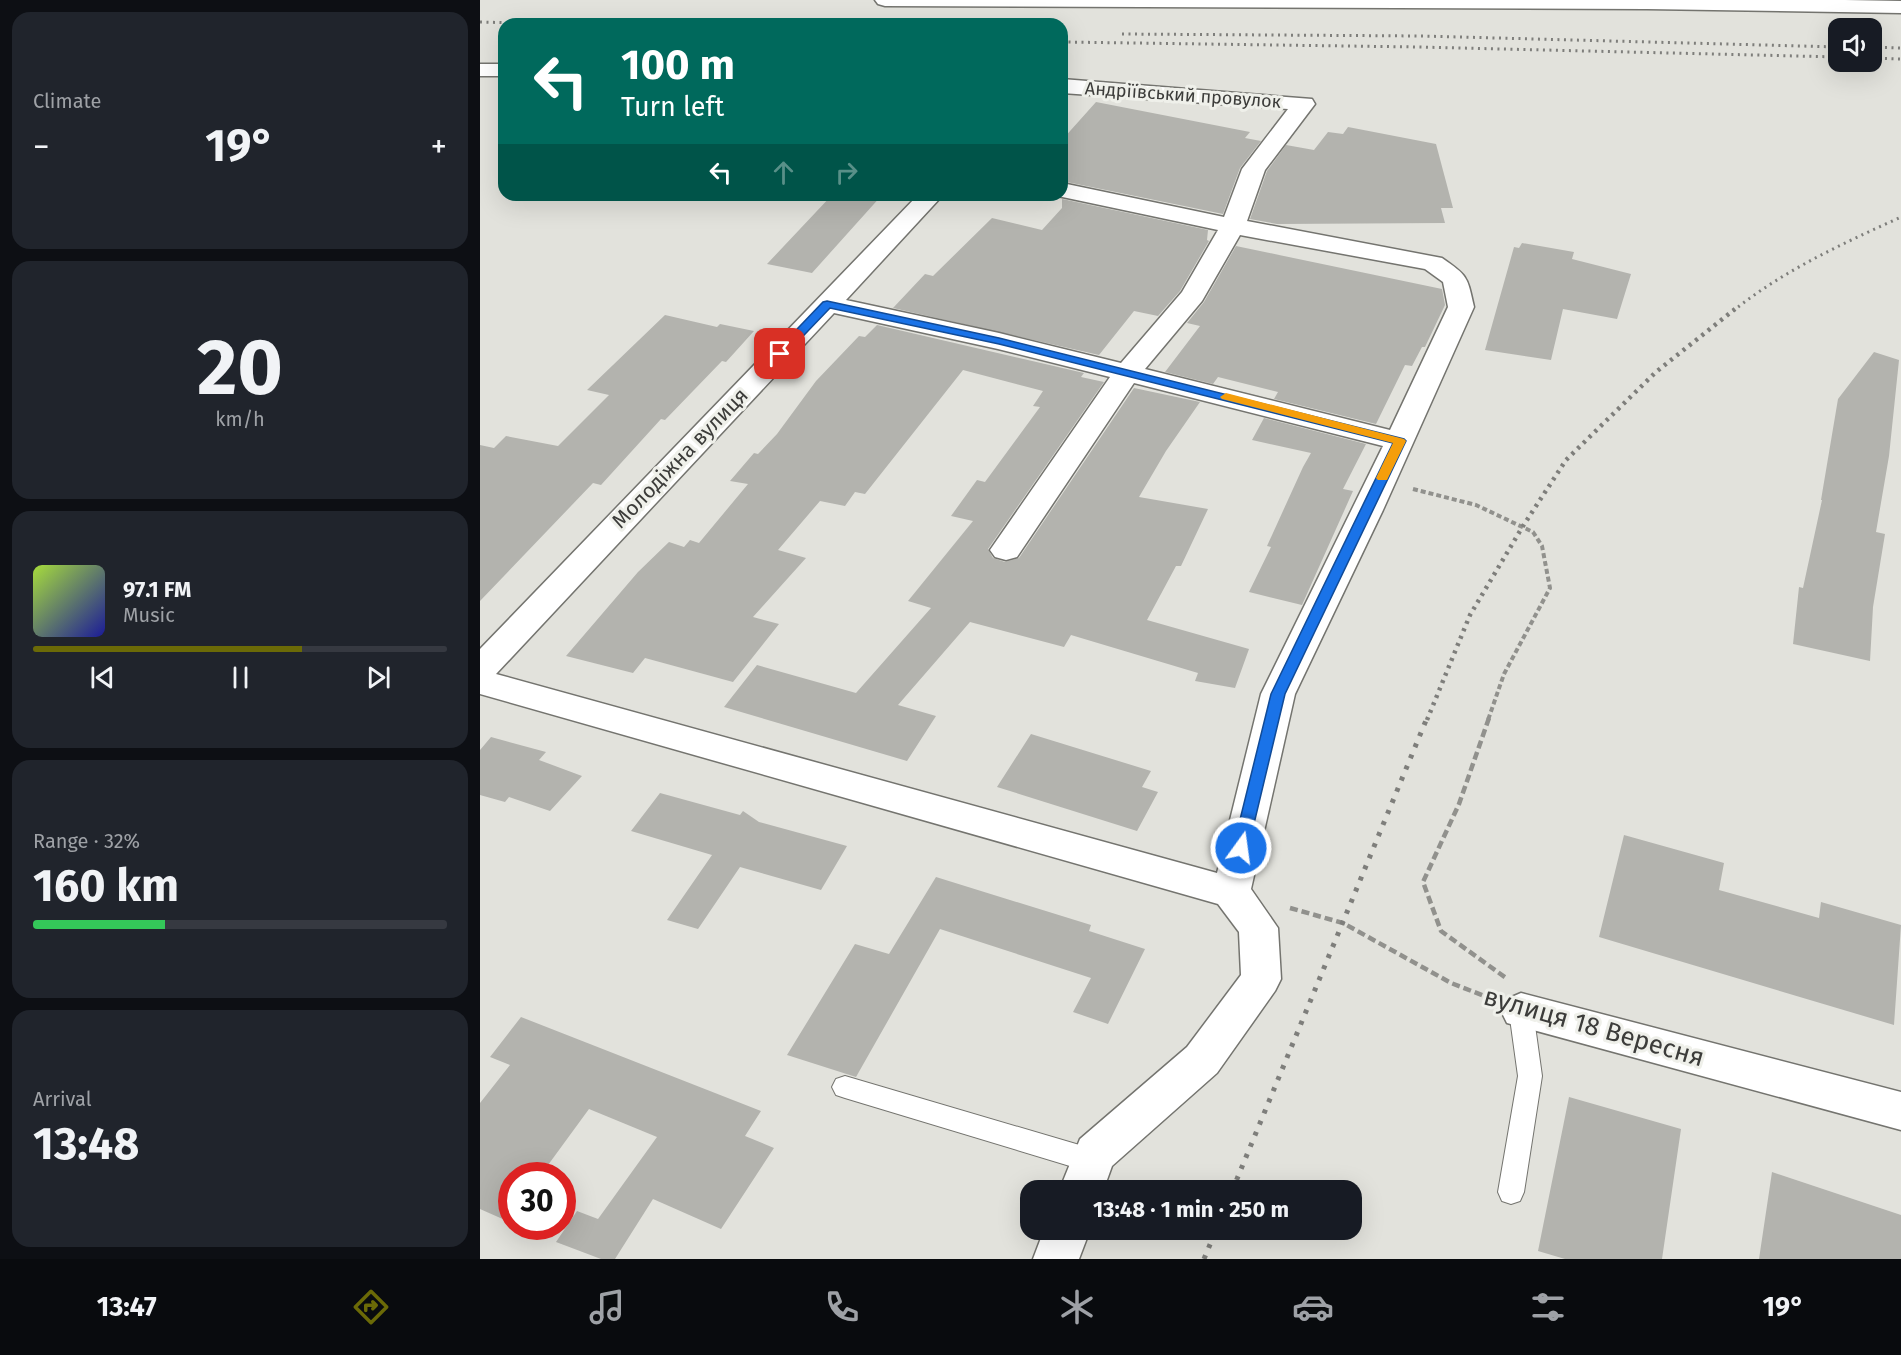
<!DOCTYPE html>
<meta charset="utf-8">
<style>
body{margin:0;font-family:"Fira Sans",sans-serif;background:#20242c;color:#f1f3f6;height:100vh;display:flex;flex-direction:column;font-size:22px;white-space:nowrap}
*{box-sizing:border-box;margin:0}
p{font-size:20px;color:#9ea1a6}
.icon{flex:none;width:33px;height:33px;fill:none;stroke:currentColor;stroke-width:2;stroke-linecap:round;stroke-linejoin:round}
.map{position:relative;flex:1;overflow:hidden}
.drawer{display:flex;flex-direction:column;gap:12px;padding:12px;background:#0d0f14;width:480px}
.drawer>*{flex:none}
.guide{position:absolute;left:18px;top:18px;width:570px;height:183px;border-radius:18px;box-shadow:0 6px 24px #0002;background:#00695c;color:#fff;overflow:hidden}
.controls{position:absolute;left:1348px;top:18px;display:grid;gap:12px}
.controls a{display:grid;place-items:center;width:54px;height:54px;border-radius:12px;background:#171b24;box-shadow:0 6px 24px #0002;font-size:30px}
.speed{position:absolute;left:18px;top:1162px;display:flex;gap:12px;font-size:30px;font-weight:700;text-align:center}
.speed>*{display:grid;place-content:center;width:78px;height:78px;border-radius:50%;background:#171b24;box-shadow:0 6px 24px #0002;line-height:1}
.speed .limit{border:9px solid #d22;background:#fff;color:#111}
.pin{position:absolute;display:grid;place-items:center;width:51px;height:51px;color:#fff;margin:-26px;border-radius:12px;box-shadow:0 3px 9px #0006}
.me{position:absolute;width:66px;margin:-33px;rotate:14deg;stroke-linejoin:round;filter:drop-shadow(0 0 4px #0008)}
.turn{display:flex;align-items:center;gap:21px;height:126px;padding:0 24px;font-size:27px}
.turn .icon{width:78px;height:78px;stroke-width:2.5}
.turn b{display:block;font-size:42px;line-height:51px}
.lanes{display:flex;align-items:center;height:57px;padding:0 24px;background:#0003;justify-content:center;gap:30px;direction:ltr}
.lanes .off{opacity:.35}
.big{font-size:45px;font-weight:700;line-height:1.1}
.drawer .tile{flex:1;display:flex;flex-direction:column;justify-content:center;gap:9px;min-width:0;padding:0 21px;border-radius:18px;background:#20242c}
.drawer .dial{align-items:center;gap:0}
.dial b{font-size:78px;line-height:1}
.song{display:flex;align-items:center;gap:18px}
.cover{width:72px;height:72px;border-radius:9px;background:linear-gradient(135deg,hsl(80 70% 55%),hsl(240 70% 35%))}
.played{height:6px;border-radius:3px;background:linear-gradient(90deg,#6b6a07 65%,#363941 65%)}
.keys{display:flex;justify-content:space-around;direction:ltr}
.heat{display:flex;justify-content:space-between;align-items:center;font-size:33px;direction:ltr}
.charge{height:9px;border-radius:4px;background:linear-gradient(90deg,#34c759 32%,#363941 0)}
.trip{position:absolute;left:540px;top:1180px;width:342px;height:60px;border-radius:18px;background:#171b24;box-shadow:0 6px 24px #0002;font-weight:700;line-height:60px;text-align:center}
.menu{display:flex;height:96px;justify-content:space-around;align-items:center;background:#090b0e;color:#9ea1a6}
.menu .icon{width:42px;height:42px}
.menu .selected{color:#6b6a07}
.menu b{font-size:27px;color:#f1f3f6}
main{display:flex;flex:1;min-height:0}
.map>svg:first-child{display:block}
.building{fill:#b3b3ae}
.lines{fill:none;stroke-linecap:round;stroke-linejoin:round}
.lane-casing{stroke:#74746f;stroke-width:2}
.street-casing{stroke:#74746f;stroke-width:3}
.path-far1{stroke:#91918d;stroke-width:4;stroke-dasharray:5 3;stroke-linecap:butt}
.path{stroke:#91918d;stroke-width:4.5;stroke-dasharray:8 4;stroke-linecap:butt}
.lane{fill:#fff;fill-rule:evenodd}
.street{fill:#fff;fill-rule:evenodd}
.rail-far2{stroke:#7e7e7b;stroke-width:3;stroke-dasharray:2 4.5;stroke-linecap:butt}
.rail-far1{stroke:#7e7e7b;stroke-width:4.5;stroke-dasharray:3 5;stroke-linecap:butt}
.rail{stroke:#7e7e7b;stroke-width:5;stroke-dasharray:4 8;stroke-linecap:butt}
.route{fill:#1a73e8;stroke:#114b97;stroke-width:1.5}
.slow{fill:#f59e0b}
.labels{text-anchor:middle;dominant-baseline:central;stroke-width:6;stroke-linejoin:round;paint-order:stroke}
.far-street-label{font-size:18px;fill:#3c3c3a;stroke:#eff0ea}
.street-label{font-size:21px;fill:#3c3c3a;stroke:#eff0ea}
.near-street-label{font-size:26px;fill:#3c3c3a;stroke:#eff0ea}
</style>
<main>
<section class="drawer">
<div class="tile"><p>Climate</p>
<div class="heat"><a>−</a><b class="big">19°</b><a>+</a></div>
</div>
<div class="tile dial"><b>20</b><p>km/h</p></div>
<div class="tile">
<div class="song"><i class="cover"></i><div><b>97.1 FM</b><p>Music</p></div></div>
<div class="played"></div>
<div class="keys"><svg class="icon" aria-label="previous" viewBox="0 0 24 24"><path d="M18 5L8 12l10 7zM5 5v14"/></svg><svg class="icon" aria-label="pause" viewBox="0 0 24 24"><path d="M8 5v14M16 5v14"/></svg><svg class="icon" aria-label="next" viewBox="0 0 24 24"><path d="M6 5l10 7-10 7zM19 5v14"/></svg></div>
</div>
<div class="tile"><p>Range · 32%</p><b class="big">160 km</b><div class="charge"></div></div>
<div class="tile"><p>Arrival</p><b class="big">13:48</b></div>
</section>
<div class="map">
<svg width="1421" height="1259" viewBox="0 0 1421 1259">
<rect width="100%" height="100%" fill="#e2e2dc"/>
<path class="building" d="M616,102l154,30 -5,6 16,3 -21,27 -17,46 -161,-33v-41z
M868,127l88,17 17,64h-12l4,15 -168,1 -27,-5 17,-48 19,-26 28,5 14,-18 15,2z
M352,195h50l-70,78 -45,-9z
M582,199l146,31 -1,10 2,1 -29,50 -22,25 -24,-5 -35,44 -206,-47 32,-34 8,2 59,-58 50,12 20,-22z
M1042,243l52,9 -2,7 59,15 -14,45 -54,-10 -12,51 -66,-10 29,-103 5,1z
M756,246l206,43 3,16 -20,42h-3l-10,19 -7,-1 -29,59 -102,-25 4,-7 -60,-15 -5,7 -48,-12 35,-46 -13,-3 17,-21z
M185,315l52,12 3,-3 34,7 -28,31 -4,-1 -57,59 -4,-1 -60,66 -8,-2 -113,118v-156l14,3 12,-12 52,10 51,-51 -22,-5z
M397,325l207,48 -3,4 23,5 -116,167 5,9 12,4 14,-4 115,-170 66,14 -34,49 -27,46 69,12 -27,57h-5l-29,54 102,29 -14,39 -40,-7 3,-8 -127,-38 -7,12 -94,-25 -72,83 38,11 -29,45 -183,-54 33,-42 99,28 75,-85 -23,-7 65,-80 -22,-5 26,-36 8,2 55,-75 -7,-1 10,-15 -80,-21 -98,124 -10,-2 -10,14 -25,-5 -42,49 28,8 -53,59 26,7 -46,58 -88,-24 -12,15 -67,-17 72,-84 31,-30 15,5 6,-7 9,3 49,-59 -18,-3 24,-28 4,1 19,-20 39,-53 43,-45 6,1z
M1394,352l25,8 -10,96 -13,76 9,2 -12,73 -3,54 -77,-17 6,-57 4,1 19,-88h-1l17,-101z
M784,418l102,26 -23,45 10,2 -51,114 -53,-13 22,-45 -4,-1 36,-79 8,-14 -59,-13z
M551,734l120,37 -9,16 16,5 -21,39 -140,-44z
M11,737l55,15 -7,8 43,16 -32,35 -41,-14 -4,5 -25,-7v-45z
M180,793l80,22 3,-4 16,11 88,24 -26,44 -81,-23 -42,62 -31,-9 45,-65 -81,-24z
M1144,835l100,28 -5,27 100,28 2,-16 80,23 -7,100 -295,-88z
M456,877l155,48 -2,6 56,18 -37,75 -35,-12 18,-34 -151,-49 -84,148 -69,-22 68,-111 34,10z
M41,1017l240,94 -16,25 29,12 -53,81 -68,-30 -38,60h-14l-45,-17 21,-31 21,8 59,-82 -68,-28 -49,67h-28v47l-32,-14v-106l30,-38 -20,-8z
M1089,1097l112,32 -19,130h-97l-27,-8z
M1292,1172l129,43v44h-142z"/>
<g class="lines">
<g class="lane-casing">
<path id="lane" d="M1041,1001l9,3 3,7 9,65 -18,116 -4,9 -9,3 -9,-3 -4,-9 20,-116 -9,-65 3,-7z
M365,1076l248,73 9,4 4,8 -4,8 -9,4 -248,-75 -9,-3 -4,-8 4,-8z"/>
</g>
<g class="street-casing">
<path id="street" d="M395,0h970l56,1v12l-254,-4 -762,-3 -7,-2z
M0,64h24v12h-24z
M582,79l250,20 3,5 -50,66 -18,51 195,37c26,18 25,18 32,49l-91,203 -88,184 -44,195 27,39 3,51 -6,12 -58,82 -105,93 -9,25h-44l21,-52 107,-92 54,-72 -2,-43 -21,-28 -738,-210v-45l438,-454h25l-97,105 153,33 122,30 61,-71 36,-62 -165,-35h9v-12l162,34 18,-48 46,-60 -226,-16zM760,235l185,34 18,13 5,25 -58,123 -245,-61 57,-68zM354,313l164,36 112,28 -120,173 5,7 11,3 11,-3 117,-174 249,63 -122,248 -44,179 -721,-199z
M1041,993l380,99v38l-394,-107 -6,-12 6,-12z
M564,1230h46l-11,29h-46z"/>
</g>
<path class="path-far1" d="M933,489l63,16 57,27 9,14 8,42 -46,86 -16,46"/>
<path class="path" d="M1009,718l-30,86 -36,78 18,49 65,47
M810,908l53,15 108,60 36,14"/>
<use href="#lane" class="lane"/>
<use href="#street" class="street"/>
<path class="rail-far2" d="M0,22l73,2
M642,34l299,2 418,11
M582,42l356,5 421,10
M1392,47l29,1
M1392,58l29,1
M1253,311c51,-41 109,-67 168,-94"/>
<path class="rail-far1" d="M947,720l43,-105 53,-89 43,-66 90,-88 79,-63"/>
<path class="rail" d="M752,1191l195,-473
M724,1259l12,-29"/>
</g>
<path class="route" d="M347,301l172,37 405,101 2,2 -121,253 -38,159h-11l-3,-5 38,-154 122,-251 -394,-99 -169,-36 -46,48h-8v-5l47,-49z"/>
<path class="slow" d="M746,393l178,46 2,2 -19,39h-9l-2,-2 17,-35 -171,-44 -2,-2z"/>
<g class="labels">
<g class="far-street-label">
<text transform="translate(703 95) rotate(4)">Андріївський провулок</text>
</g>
<g class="street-label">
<text transform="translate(200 458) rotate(-46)">Молодіжна вулиця</text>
</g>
<g class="near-street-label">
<text transform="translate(1114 1027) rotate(16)">вулиця 18 Вересня</text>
</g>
</g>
</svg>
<div class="controls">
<a><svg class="icon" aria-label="sound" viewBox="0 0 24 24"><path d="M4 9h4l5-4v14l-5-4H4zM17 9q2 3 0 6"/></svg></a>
</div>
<div class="speed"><div class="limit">30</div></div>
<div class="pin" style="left:300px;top:354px;background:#d93025"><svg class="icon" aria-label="arrive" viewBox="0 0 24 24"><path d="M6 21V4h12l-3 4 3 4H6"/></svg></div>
<svg class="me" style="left:761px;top:848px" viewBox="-20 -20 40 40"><circle r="17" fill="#1a73e8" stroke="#fff" stroke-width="3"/><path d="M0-11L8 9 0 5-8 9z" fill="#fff"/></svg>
<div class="trip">13:48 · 1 min · 250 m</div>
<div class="guide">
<div class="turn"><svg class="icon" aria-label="left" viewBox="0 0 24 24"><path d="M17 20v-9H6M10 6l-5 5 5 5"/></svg><div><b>100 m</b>Turn left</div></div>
<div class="lanes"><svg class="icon" aria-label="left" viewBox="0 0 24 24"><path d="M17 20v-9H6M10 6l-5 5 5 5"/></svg><svg class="icon off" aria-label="ahead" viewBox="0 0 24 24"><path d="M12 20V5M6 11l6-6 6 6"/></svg><svg class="icon off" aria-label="right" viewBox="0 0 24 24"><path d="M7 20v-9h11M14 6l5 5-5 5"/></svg></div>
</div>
</div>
</main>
<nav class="menu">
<b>13:47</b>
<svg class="icon selected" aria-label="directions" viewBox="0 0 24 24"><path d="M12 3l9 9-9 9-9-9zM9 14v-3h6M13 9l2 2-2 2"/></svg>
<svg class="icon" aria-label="music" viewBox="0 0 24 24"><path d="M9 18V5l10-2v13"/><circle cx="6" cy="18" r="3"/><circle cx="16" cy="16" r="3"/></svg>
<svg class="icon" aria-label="phone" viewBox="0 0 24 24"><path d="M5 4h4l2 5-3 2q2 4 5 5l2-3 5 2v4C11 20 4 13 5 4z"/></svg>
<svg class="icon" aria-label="climate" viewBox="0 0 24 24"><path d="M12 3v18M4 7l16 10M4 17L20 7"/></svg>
<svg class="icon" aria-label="car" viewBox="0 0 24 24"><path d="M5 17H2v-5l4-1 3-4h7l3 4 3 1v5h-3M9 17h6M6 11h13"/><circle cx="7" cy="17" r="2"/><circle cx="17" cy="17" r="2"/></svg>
<svg class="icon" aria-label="filters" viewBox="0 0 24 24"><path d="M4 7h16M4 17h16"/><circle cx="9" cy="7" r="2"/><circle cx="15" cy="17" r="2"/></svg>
<b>19°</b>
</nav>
